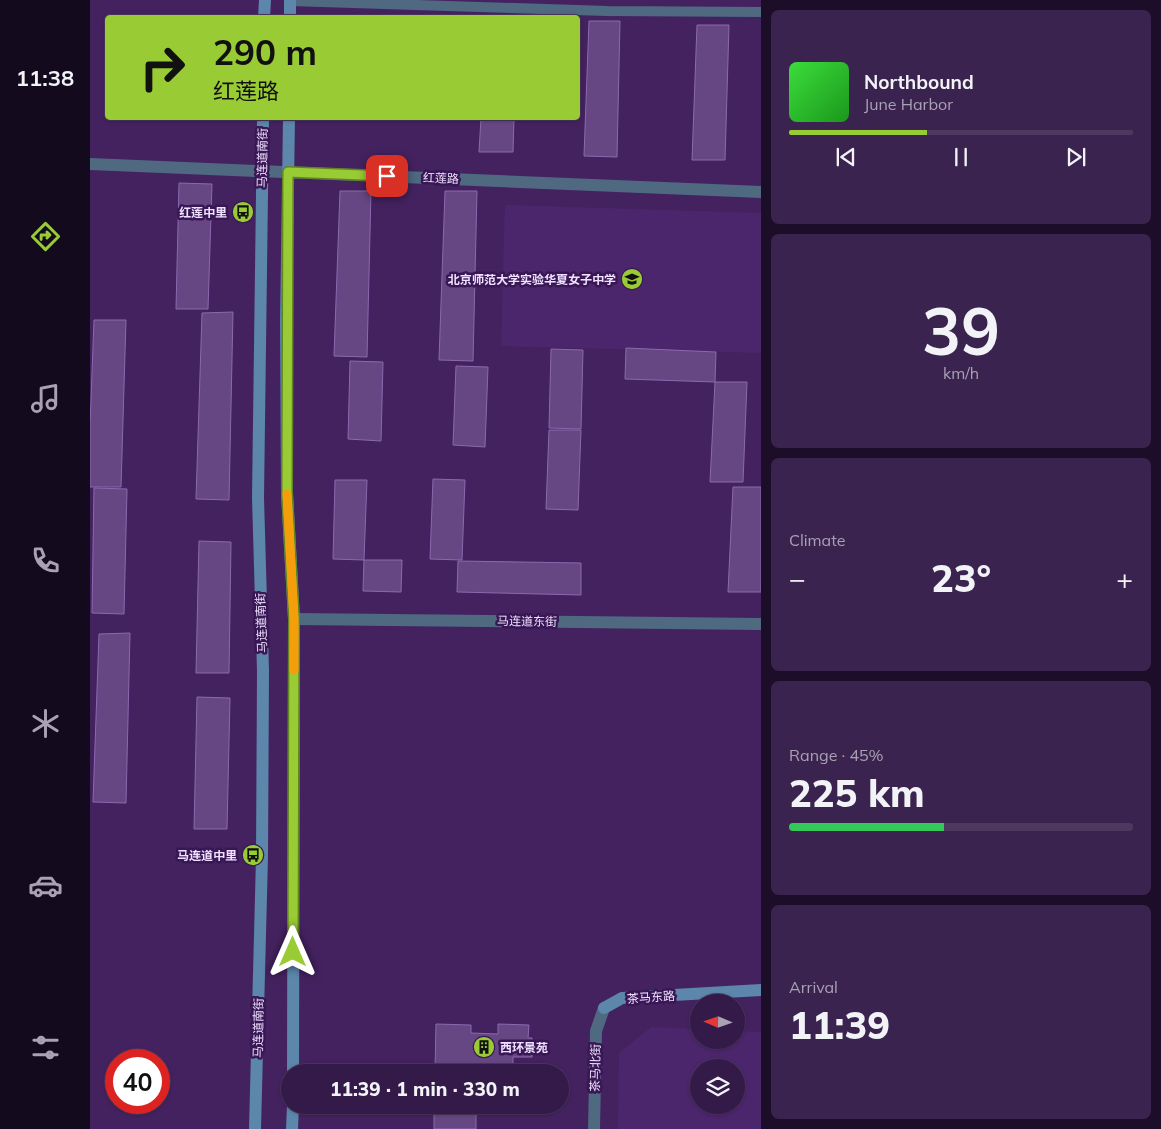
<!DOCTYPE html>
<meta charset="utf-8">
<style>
body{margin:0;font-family:Mulish,"Noto Sans SC",sans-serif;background:#3b234f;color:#f1f3f6;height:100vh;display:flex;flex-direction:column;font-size:19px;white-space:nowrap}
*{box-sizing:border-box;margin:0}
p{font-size:16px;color:#a9a1b4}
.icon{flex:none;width:28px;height:28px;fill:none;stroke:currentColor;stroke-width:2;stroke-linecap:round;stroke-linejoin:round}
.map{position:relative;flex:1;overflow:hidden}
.details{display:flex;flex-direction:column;gap:10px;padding:10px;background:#1c0e28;width:400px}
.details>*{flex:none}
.hud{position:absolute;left:15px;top:15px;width:475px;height:105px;border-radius:5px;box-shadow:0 1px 4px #0004,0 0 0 1px #4e3860;background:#99cb35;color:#111;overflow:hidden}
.needle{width:32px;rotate:272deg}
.tools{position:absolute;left:600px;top:994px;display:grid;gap:10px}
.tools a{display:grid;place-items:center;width:55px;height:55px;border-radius:50%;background:#331a48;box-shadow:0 1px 4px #0004,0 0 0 1px #4e3860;font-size:25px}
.speed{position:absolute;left:15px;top:1049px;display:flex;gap:10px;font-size:25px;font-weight:700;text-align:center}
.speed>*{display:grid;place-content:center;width:65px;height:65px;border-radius:50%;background:#331a48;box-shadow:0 1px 4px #0004,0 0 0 1px #4e3860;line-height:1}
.speed .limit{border:8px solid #d22;background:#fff;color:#111}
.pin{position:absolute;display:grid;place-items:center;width:42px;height:42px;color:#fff;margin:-21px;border-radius:10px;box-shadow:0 2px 8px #0006}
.me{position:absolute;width:55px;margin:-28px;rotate:0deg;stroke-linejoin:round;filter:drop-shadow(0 0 4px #0008)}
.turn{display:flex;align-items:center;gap:18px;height:105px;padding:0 25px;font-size:22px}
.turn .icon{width:65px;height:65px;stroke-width:2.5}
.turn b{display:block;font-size:35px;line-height:42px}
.big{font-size:38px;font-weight:800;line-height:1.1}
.details .card{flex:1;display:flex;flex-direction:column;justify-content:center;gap:8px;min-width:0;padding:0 18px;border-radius:8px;background:#3b234f}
.details .dial{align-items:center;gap:0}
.dial b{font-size:65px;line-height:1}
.song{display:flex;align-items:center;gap:15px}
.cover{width:60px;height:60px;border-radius:8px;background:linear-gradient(135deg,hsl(120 70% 55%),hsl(120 70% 35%))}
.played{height:5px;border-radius:2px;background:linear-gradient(90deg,#99cb35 40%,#4e3860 40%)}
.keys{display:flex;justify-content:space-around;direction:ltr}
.heat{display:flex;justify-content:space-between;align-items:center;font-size:28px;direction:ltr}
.charge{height:8px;border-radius:4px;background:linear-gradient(90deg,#34c759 45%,#4e3860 0)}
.trip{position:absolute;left:191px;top:1064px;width:288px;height:50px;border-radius:25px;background:#331a48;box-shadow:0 1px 4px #0004,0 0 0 1px #4e3860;font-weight:800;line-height:50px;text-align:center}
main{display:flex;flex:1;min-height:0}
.dock{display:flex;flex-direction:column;width:90px;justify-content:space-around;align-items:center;background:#140a1d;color:#a9a1b4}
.dock .icon{width:35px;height:35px}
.dock .on{color:#99cb35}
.dock b{font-size:22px;color:#f1f3f6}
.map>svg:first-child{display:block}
.built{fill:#4c266c;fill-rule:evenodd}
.building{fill:#664783;stroke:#8c69ae}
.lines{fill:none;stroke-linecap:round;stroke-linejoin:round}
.lane{stroke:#4f6981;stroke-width:10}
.street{stroke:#4f6981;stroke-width:12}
.secondary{stroke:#5c86ab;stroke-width:12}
.route-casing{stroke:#638422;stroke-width:12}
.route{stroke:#99cb35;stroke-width:9}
.slow{stroke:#f59e0b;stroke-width:9}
.labels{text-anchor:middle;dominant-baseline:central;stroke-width:5;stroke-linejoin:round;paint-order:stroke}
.street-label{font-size:12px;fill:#efe1ff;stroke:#391755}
.poi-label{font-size:12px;font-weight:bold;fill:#efe1ff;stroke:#391755;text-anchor:end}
</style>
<main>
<nav class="dock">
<b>11:38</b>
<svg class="icon on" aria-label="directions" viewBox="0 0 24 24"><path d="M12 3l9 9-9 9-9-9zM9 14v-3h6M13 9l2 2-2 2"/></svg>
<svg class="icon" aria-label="music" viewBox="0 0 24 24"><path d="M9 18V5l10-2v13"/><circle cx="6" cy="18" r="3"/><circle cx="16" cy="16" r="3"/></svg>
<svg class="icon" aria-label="phone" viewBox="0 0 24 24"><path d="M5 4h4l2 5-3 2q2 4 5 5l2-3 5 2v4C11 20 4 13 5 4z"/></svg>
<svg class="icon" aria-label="climate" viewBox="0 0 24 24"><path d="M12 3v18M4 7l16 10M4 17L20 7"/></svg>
<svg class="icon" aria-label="car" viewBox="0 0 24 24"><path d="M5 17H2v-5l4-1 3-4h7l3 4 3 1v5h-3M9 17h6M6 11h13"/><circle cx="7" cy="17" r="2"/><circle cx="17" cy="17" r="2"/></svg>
<svg class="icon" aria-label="filters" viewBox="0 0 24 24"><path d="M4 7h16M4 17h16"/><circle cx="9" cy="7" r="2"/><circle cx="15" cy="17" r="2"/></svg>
</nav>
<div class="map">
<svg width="671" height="1129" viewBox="0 0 671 1129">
<rect width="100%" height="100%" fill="#442260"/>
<path class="built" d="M415,205l256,8v140l-260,-7z
M561,1027l48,2v11h37v-9l25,1v97h-143l1,-76zM609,1068h37v37h-37z"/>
<path class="building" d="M499,21h31l-3,136 -33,-1z
M607,25h32l-4,135h-33z
M391,118h33l-1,34h-34z
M89,183l33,1 -4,125h-32z
M250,191h31l-4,166 -33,-1z
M355,191h32l-4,170 -34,-1z
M143,312l-4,188 -33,-1 6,-186z
M4,320h32l-5,167h-31v-61z
M536,348l90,4 -1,30 -90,-3z
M461,349l32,1 -2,79 -32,-1z
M260,361l33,1 -2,79 -33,-2z
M366,366l32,1 -3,80 -32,-2z
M625,382h32l-4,100h-33z
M459,430h32l-3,80 -32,-1z
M343,479l32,1 -3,80 -32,-1z
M245,480h32l-3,80 -31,-1z
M643,487h28v105h-33z
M4,488l33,1 -3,125 -32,-1z
M109,541l32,1 -2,131h-33z
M274,560h38l-1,32 -38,-1z
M368,561l123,2v32l-124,-3z
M40,633l-4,170 -33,-1 6,-168z
M107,697l33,1 -3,131h-33z
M346,1024l35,1v8l27,1v-10l31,1 -1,13h4v19h-19v8h18v7h-96z
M344,1105h42v24h-42z"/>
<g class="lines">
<path class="lane" d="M200,1l317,10 154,1"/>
<path class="street" d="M0,164l671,28
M204,619l467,5
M504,1129l2,-98 8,-23"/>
<path class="secondary" d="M174,18l1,-18
M200,18v-18
M199,118l-3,204 1,171 7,126 -1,453
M514,1008l18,-10 139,-8
M165,1129l7,-272 1,-186 -5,-173 5,-380
M202,1129l1,-24"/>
</g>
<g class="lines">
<g class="route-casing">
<path id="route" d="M203,952l1,-333 -7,-126 1,-321 99,4"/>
</g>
<use href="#route" class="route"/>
<path class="slow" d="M197,494l7,125v51"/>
</g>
<defs>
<g id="bus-disc" transform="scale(1.125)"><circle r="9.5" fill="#99cb35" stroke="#391755"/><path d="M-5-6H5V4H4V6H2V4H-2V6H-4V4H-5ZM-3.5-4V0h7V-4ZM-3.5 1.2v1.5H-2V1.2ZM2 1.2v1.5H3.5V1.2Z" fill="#111"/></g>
<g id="school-disc" transform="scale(1.125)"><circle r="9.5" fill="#99cb35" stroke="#391755"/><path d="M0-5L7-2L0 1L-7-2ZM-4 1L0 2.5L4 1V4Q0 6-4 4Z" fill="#111"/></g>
<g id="building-disc" transform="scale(1.125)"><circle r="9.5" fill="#99cb35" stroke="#391755"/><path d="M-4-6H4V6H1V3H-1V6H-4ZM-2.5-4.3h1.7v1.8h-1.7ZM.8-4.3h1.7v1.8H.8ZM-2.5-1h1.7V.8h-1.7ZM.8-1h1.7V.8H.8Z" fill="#111"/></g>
</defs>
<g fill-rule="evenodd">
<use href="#bus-disc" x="153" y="212"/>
<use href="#school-disc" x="542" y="279"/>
<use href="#bus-disc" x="163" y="855"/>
<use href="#building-disc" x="394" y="1047"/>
</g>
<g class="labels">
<g class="street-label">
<text transform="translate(172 158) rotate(-89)">马连道南街</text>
<text transform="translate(351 178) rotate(2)">红莲路</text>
<text transform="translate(437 621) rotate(1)">马连道东街</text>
<text transform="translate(171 623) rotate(-92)">马连道南街</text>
<text transform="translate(561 997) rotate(-4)">茶马东路</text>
<text transform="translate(168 1028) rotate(-89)">马连道南街</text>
<text transform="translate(505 1068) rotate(-89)">茶马北街</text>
</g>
<g class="poi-label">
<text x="137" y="212">红莲中里</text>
<text x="526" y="279">北京师范大学实验华夏女子中学</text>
<text x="147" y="855">马连道中里</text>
<text x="410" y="1047" text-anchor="start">西环景苑</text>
</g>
</g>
</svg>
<div class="tools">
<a><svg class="needle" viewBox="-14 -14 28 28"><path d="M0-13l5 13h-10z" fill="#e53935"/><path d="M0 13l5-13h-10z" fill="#a9a1b4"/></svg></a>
<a><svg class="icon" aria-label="layers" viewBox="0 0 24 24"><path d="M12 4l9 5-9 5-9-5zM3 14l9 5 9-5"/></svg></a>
</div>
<div class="speed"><div class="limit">40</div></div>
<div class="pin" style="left:297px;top:176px;background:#d93025"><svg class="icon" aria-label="arrive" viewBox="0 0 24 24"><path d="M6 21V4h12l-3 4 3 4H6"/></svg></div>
<svg class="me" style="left:203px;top:952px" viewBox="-20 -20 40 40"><path d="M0-17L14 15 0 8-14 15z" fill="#99cb35" stroke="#fff" stroke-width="4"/></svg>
<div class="trip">11:39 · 1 min · 330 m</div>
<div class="hud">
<div class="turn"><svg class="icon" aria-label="right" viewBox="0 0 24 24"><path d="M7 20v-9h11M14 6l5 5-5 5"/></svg><div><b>290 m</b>红莲路</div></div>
</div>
</div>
<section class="details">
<div class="card">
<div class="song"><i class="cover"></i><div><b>Northbound</b><p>June Harbor</p></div></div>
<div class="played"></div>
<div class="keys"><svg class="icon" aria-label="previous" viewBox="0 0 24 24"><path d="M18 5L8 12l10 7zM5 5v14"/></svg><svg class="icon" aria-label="pause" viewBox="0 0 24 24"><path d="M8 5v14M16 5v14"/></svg><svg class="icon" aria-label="next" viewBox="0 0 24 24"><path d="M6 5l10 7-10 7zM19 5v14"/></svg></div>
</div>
<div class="card dial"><b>39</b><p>km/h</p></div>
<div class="card"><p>Climate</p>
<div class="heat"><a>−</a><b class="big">23°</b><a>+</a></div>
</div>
<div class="card"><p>Range · 45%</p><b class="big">225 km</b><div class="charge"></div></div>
<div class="card"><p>Arrival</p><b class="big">11:39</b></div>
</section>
</main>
